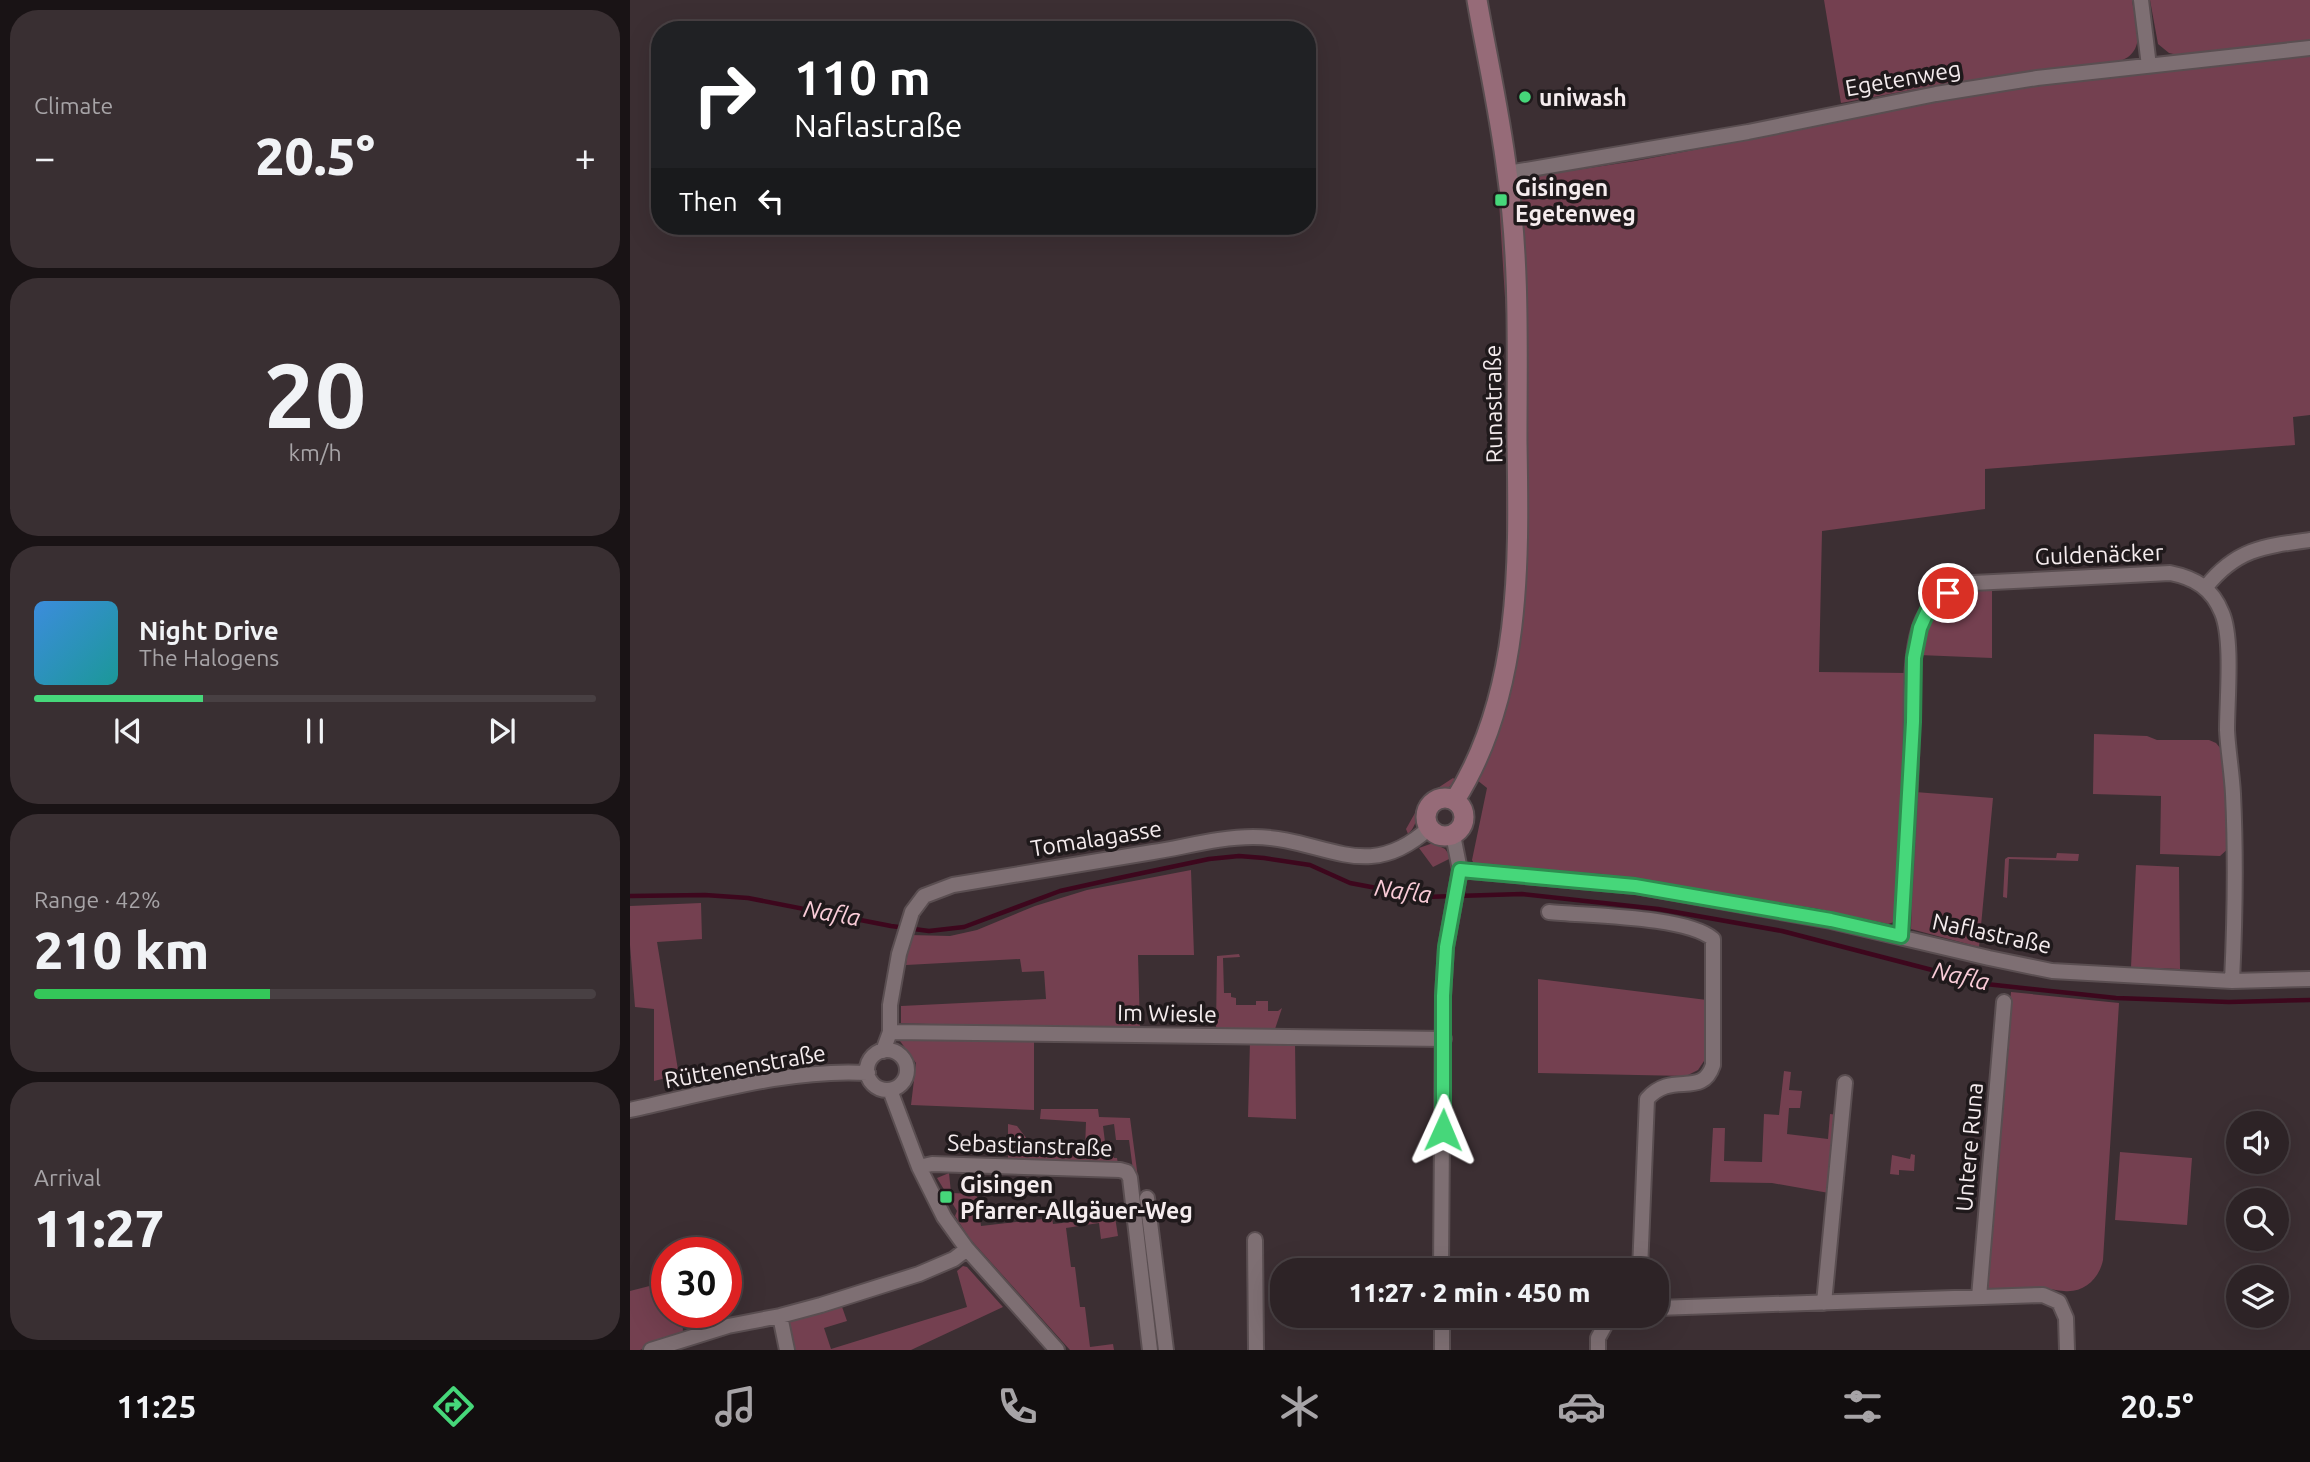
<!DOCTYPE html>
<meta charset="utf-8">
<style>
body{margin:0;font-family:Ubuntu,sans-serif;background:#392f32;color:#f1f3f6;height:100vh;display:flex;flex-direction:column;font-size:26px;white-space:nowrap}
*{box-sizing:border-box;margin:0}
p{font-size:23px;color:#a7a4a7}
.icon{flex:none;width:38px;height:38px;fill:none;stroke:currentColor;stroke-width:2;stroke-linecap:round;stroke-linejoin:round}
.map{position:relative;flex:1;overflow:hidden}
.drawer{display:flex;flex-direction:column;gap:10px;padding:10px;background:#191315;width:630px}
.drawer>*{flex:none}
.top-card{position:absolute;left:21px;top:21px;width:665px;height:214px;border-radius:28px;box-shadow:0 7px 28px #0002,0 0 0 2px #484043;background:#202124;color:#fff;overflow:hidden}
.fabs{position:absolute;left:1596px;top:1111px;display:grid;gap:14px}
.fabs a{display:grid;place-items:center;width:63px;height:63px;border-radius:50%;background:#2d2326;box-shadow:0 7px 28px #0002,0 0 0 2px #484043;font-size:35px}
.speed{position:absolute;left:21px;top:1237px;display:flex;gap:14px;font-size:35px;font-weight:700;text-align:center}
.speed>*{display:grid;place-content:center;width:91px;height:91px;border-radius:50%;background:#2d2326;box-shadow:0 7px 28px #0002,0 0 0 2px #484043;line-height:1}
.speed .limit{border:10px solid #d22;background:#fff;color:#111}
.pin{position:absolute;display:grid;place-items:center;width:60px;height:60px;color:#fff;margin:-30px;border:4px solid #fff;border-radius:50%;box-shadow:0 2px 7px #0007}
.me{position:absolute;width:77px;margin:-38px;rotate:1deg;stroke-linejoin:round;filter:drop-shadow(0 0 5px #0008)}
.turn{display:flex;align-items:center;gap:24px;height:147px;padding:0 28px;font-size:32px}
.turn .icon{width:91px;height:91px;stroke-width:2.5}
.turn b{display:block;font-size:49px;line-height:60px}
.then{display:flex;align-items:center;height:66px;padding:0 28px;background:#0003;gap:14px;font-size:26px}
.big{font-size:52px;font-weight:800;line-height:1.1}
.drawer .tile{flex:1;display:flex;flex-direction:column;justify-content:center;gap:10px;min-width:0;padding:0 24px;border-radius:28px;background:#392f32}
.drawer .dial{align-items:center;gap:0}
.dial b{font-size:91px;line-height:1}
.song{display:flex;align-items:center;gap:21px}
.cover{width:84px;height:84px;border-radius:10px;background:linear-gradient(135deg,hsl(210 70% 55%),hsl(180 70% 35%))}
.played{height:7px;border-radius:4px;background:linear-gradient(90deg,#46d77a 30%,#484043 30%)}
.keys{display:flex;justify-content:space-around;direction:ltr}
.heat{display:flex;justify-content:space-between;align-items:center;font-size:38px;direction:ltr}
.charge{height:10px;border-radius:5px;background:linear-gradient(90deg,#34c759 42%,#484043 0)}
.trip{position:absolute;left:640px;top:1258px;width:399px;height:70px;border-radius:28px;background:#2d2326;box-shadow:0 7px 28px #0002,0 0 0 2px #484043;font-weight:800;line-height:70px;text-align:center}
.tab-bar{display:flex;height:112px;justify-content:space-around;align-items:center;background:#120e0f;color:#a7a4a7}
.tab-bar .icon{width:49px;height:49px}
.tab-bar .current{color:#46d77a}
.tab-bar b{font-size:32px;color:#f1f3f6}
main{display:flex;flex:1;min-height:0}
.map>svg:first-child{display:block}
.green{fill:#744050}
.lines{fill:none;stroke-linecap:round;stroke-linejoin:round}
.stream{stroke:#3d071d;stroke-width:4.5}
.street-casing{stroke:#5a4e51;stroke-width:18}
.secondary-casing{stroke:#5a4e51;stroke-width:23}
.street{stroke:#7e6f73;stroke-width:14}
.secondary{stroke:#966b78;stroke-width:19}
.route-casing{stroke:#2e8c4f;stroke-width:18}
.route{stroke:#46d77a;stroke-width:12}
.poi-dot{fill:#46d77a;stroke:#1f191b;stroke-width:2.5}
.labels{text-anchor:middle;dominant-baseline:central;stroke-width:7;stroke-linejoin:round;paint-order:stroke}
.street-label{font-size:23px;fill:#f5ecee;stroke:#1f191b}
.poi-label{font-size:23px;font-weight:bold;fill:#f5ecee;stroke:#1f191b;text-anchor:start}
.water-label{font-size:24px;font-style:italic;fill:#faccd8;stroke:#1f191b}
</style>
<main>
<section class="drawer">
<div class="tile"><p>Climate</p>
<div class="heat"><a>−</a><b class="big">20.5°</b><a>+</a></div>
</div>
<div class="tile dial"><b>20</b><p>km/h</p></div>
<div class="tile">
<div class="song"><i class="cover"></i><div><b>Night Drive</b><p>The Halogens</p></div></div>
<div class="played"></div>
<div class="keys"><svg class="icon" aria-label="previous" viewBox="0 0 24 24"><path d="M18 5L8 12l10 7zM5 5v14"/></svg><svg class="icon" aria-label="pause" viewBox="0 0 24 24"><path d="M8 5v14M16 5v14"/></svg><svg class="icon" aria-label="next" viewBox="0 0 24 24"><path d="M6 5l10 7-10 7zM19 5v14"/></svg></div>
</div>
<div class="tile"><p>Range · 42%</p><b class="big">210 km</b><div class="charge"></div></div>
<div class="tile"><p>Arrival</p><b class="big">11:27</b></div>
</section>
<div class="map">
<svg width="1680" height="1350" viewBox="0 0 1680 1350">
<rect width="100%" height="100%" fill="#3c2f33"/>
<path class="green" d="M1194,0h308c4,27 17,54 -18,63l-181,23 -92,17z
M1520,0h160v42l-132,13 -9,-2 -11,-9z
M1680,55v360l-17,2 2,28 -310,24v40l-163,22 -3,141 88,1 1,69 -11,176 -3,4 -6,2 -69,-15 -79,-13 -1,3 -131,-22 -6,-3 -44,-3 -10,2 -74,-9 -2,-4 15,-72 -10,-8 10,-22 24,-78 7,-481 7,-15 18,-9 92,-14 122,-23 65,-13 19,-8 193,-31z
M868,185l3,4 6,85 3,176 -4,116v-252z
M1362,589v69l-73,-3c3,-11 5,-27 11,-37 14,-22 38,-28 62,-29z
M1464,734l53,2 10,4h52l7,3 5,6 9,98 -10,9 -60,-2 1,-58 -68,-2z
M823,778l3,2c-11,15 -23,10 -33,23 -8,10 -4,21 -15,31l-2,-5 18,-32z
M1285,792l78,6 -14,149 -68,-18z
M803,843l12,6 5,7 -1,3 -16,8 -14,-19z
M1427,853l22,1 -1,7 -69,-2 -2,39 -4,-1 2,-38 3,-2 48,1z
M1506,865l43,2 1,102 -49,-2z
M561,870l3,85h-56l2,73 -73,1 -166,-6v-17l145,-7 -2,-28 -22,1 -2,-13 -114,6 4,-30 40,1 27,-6 58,-24 52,-16z
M71,903l1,36 -45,3 21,128 25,-1 -49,12v-72l-19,-2 -5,-62v-39z
M609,954l1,3 -17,1 1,35h7v4l5,1v7h20v-4h12v10h10l4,-3 -7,21h-59l1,-73z
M908,979l169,21 -3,61 -6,9 -12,6 -148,-3z
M1381,992l108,11 -16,257c-4,19 -19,33 -39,31 -7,0 -15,-3 -22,-3 -18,-2 -37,1 -56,2l-1,-3z
M404,1039v71l-123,-5 5,-42 -16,-22z
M620,1041l45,1 1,77 -48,-2z
M1154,1071l7,1 -2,18 13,1 -2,17h-11l-2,26 41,5 2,-25 9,1 -10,78 -57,-10 -62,-1 3,-54h12l-1,33 38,1 2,-48 15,1z
M411,1109h57l1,8 31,1 31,232h-4l-28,-210h-13l-2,-16 -11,2 2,16 6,-1 3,17h3l1,6 -110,-5v-35l9,2 10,13v10h58l1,-27 -46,-3z
M1490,1152l72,6 -5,67 -72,-5z
M1281,1154l4,1 -1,16 -15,-1v5l-9,-1 2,-19 18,4z
M319,1173l2,20 26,1 4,32 71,-8 1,6 62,-7 3,19 -17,3 -2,-16 -33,5 5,39h4l5,40h5l5,40 23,-3 1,6h-44l-100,-111 -15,-23 2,-5 -20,-33z
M333,1266l4,1 36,40 -92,43h-120l-6,-23 5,-8 51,-15 6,17 -23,7 7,21 136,-42 -10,-36z
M35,1282l2,30 15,1 1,19 -4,4 -39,14h-10v-59z"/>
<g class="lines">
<path class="stream" d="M0,896l75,-1 43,3 143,28 38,5 35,-4 96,-36 54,-12 95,-20 30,-3 25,2 46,7 40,18 74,14 98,-3 136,15 124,22 204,53 130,14 113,4 81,-2"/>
<g class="street-casing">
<path id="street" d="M1511,0l8,66
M878,173l240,-41 188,-38 101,-16 273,-30
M1576,587c30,-38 58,-41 104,-47
M830,870l175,16 196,35 158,37 63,13 180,10 78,-2
M919,912c39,4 137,4 164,27v126c-11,34 -41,5 -66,34l-7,171
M1271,936c4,-59 8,-118 10,-177 2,-38 -5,-119 17,-148 10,-15 29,-21 45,-28l197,-10c25,5 42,15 52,40 11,26 5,86 5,117 1,21 5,43 6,64 3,63 2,125 -1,187
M260,1032l554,7
M237 1070a20 20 0 1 1 40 0a20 20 0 1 1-40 0Z
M253,1051l7,-19v-27l9,-51 13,-42 12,-16 29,-11c67,-11 133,-22 200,-33 32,-5 67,-15 100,-15 70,0 113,49 176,-9
M260,1090l29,77 25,50 23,32 90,101
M0,1110c75,-16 160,-42 238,-37
M289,1167l13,-3 188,6 7,2 3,6 20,172
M517,1198l19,152
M625,1240l1,110
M811,1270l2,-274 3,-49 14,-77 -7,-35
M1349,1297l25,-295
M1194,1303l21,-220
M1027,1308l386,-13 16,7 7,16 1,32
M150,1316l7,34
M812,1316v34
M21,1350l77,-24 52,-10 41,-11 98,-31 35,-15 13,-10
M968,1350v-12l12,-22"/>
</g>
<g class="secondary-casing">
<path id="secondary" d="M796 817a19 19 0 1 1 38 0a19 19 0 1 1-38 0Z
M825,800c67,-106 64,-238 62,-359 0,-89 3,-180 -10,-269 -7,-58 -20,-115 -30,-172"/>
</g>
<use href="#street" class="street"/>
<use href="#secondary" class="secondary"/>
</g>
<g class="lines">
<g class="route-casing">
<path id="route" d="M813,1130v-134l3,-49 14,-77 175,16 196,34 70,16 12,-214 1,-64 6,-30 8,-18 20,-17"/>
</g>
<use href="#route" class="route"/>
</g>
<g class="poi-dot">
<circle cx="895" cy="97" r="7"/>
<rect x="864" y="193" width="14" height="14" rx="3.5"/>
<rect x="309" y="1190" width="14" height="14" rx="3.5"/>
</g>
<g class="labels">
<g class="street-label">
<text transform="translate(1273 78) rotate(-10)">Egetenweg</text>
<text transform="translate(863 404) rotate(-91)">Runastraße</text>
<text transform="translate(1469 554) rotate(-2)">Guldenäcker</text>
<text transform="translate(466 838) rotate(-9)">Tomalagasse</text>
<text transform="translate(1362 933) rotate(12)">Naflastraße</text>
<text transform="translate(537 1013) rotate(1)">Im Wiesle</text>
<text transform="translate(115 1066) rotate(-10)">Rüttenenstraße</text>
<text transform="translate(400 1145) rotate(2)">Sebastianstraße</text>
<text transform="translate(1339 1147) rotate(-85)">Untere Runa</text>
</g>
<g class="poi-label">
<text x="909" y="97">uniwash</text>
<text x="885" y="187">Gisingen<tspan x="885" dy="26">Egetenweg</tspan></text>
<text x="330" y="1184">Gisingen<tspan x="330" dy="26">Pfarrer-Allgäuer-Weg</tspan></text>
</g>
<g class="water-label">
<text transform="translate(773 891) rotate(8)">Nafla</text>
<text transform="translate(202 913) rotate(10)">Nafla</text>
<text transform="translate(1331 976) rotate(13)">Nafla</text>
</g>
</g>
</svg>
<div class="fabs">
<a><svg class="icon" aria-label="sound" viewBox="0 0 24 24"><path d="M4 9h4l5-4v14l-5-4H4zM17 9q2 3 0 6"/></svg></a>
<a><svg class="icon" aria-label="search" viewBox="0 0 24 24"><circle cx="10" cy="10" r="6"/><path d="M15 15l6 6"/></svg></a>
<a><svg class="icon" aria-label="layers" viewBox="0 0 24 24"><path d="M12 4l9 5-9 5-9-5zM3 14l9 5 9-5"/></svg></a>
</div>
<div class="speed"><div class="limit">30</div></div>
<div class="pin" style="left:1318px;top:593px;background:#d93025"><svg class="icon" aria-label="arrive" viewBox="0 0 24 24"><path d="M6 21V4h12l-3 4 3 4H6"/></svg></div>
<svg class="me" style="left:813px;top:1130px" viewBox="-20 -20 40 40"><path d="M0-17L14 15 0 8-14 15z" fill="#46d77a" stroke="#fff" stroke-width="4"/></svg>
<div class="trip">11:27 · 2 min · 450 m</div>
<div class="top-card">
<div class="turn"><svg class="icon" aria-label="right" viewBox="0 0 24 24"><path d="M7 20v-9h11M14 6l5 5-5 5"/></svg><div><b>110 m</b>Naflastraße</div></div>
<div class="then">Then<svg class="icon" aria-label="left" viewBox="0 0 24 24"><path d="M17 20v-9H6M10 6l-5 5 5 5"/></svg></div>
</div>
</div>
</main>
<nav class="tab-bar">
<b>11:25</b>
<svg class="icon current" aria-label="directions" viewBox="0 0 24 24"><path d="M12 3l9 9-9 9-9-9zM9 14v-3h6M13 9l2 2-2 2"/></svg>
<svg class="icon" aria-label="music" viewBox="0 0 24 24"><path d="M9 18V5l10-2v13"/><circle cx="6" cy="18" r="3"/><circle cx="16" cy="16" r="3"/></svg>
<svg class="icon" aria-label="phone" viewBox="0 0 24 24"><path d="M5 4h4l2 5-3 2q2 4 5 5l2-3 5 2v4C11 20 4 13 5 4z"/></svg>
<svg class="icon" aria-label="climate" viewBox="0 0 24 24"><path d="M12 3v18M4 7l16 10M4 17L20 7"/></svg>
<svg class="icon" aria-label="car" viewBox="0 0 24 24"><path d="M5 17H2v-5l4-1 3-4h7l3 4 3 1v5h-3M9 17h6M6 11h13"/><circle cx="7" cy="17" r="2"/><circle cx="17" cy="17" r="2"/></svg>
<svg class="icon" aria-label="filters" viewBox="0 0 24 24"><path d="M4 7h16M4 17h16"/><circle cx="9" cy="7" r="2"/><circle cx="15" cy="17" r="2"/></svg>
<b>20.5°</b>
</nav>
